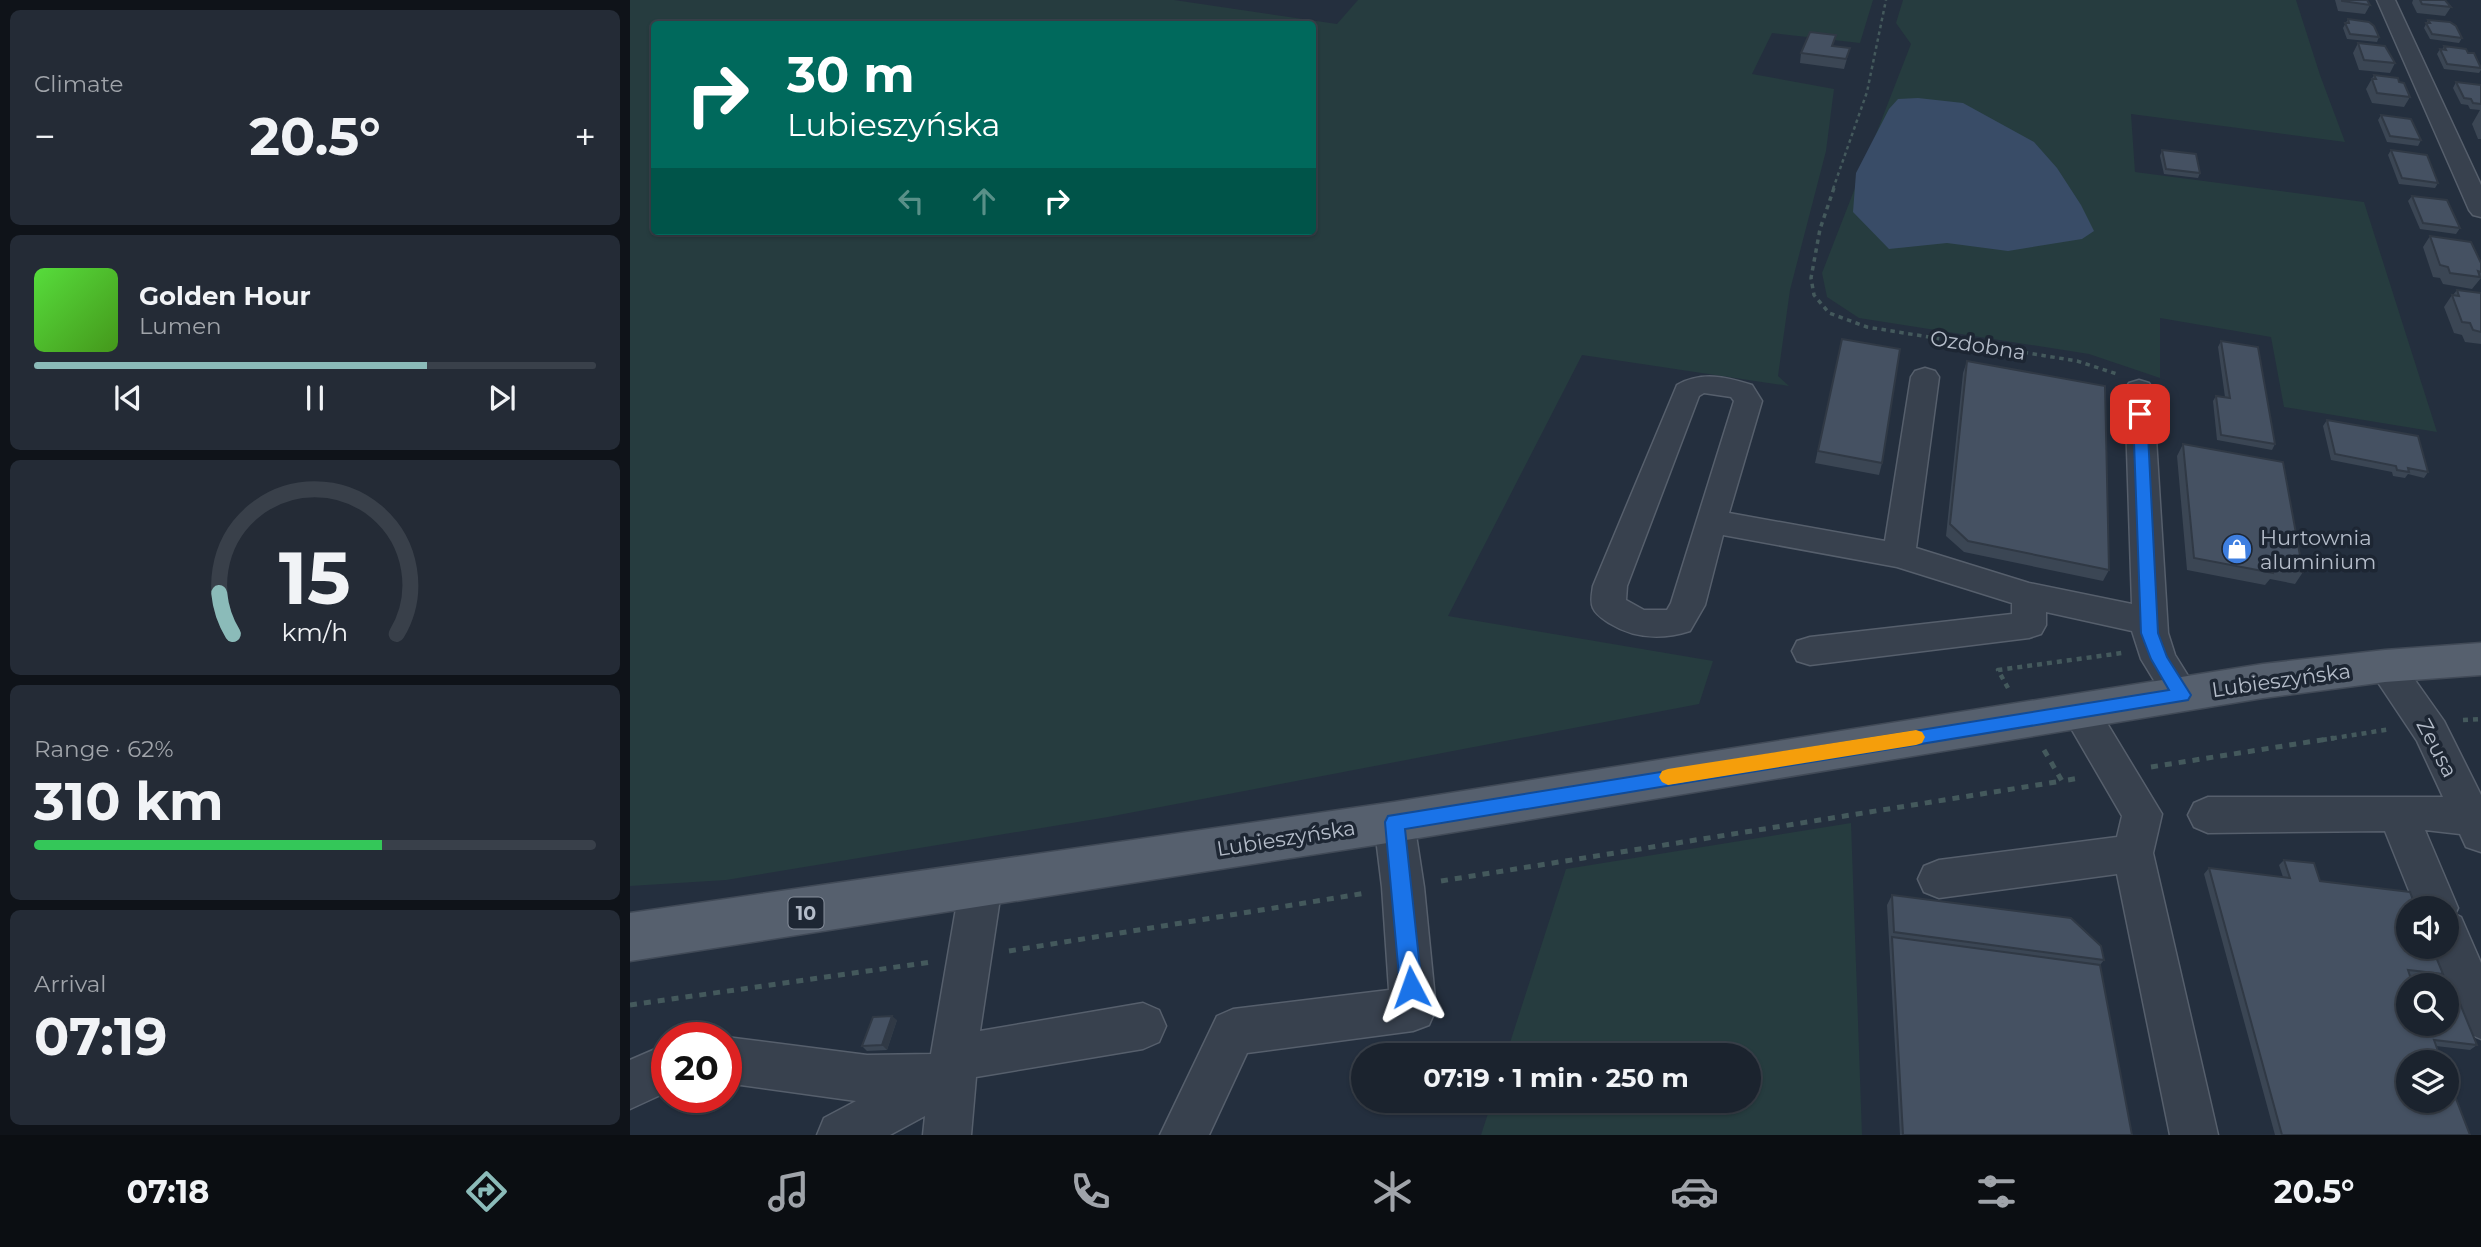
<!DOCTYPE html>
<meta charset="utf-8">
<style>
body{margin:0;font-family:Montserrat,sans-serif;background:#242b36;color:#f1f3f6;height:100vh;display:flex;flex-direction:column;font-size:26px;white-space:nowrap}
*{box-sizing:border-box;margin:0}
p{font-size:23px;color:#a0a4aa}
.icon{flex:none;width:38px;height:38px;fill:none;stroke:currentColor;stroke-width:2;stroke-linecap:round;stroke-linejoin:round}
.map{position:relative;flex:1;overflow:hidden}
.side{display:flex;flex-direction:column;gap:10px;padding:10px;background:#0f1319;width:630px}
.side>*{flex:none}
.hud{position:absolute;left:21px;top:21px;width:665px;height:214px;border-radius:7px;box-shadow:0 2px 5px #0004,0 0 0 2px #39404a;background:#00695c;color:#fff;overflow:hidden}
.tools{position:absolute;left:1766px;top:896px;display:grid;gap:14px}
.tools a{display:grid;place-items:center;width:63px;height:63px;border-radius:50%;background:#1b232e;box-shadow:0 2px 5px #0004,0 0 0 2px #39404a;font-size:35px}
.speed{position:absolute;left:21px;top:1022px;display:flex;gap:14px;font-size:35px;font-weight:700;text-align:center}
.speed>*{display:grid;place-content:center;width:91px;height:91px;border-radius:50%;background:#1b232e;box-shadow:0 2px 5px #0004,0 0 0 2px #39404a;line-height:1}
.speed .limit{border:10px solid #d22;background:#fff;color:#111}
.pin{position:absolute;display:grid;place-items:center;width:60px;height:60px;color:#fff;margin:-30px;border-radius:14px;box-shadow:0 4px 10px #0006}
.me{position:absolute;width:77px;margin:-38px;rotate:356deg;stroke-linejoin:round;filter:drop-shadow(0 0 5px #0008)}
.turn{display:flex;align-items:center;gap:24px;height:147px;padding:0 21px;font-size:32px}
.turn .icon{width:91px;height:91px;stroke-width:2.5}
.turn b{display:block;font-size:49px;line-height:60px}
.lanes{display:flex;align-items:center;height:66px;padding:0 21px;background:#0003;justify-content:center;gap:35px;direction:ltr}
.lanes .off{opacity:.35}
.big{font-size:52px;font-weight:700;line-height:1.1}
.side .widget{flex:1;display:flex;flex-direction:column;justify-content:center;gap:10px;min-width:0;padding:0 24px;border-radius:10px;background:#242b36}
.side .dial{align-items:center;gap:0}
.dial svg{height:182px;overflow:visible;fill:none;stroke:#39404a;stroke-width:7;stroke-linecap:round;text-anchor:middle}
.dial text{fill:#f1f3f6;stroke:none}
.song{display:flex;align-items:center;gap:21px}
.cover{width:84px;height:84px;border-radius:10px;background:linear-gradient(135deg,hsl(110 70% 55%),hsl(100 70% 35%))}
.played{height:7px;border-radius:4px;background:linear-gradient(90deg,#8bbbb9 70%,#39404a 70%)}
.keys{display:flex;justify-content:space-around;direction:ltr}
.heat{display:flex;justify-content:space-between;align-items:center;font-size:38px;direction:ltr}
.charge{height:10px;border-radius:5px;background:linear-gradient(90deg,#34c759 62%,#39404a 0)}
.trip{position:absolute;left:721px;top:1043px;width:410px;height:70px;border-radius:35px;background:#1b232e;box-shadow:0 2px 5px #0004,0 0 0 2px #39404a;font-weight:700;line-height:70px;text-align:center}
.dock{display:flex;height:112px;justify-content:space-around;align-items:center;background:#0b0e12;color:#a0a4aa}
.dock .icon{width:49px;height:49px}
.dock .on{color:#8bbbb9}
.dock b{font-size:32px;color:#f1f3f6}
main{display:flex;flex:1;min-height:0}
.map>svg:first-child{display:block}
.green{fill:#263c3f;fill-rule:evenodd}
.water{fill:#394c67}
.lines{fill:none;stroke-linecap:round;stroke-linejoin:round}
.minor-casing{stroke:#565f6c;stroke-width:3}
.major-casing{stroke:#414a57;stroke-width:3}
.path-far3{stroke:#44595c;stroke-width:2.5;stroke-dasharray:3.5 3.5;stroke-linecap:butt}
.path-far2{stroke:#44595c;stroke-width:3.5;stroke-dasharray:4.5 4.5;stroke-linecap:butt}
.path-far1{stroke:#44595c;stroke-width:4.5;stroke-dasharray:5 5;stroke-linecap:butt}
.path{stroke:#44595c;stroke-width:5;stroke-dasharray:7 7;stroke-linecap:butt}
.minor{fill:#38414e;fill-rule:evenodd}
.major{fill:#56606e;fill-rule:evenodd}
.wall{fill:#3b4654}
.shaded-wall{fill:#303945}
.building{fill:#455162;stroke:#303945;stroke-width:2}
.route{fill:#1a73e8;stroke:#114b97;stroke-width:2}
.slow{fill:#f59e0b}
.labels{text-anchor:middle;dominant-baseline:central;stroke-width:7;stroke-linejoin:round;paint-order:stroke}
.shield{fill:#1d2633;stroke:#878f9c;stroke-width:2}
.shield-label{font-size:19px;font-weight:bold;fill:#b4bcc9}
.street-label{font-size:21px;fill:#b4bcc9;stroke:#1d2633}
.poi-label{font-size:21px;fill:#b4bcc9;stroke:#1d2633;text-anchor:start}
</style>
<main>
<section class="side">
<div class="widget"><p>Climate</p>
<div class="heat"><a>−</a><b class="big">20.5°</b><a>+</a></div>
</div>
<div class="widget">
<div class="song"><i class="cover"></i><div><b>Golden Hour</b><p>Lumen</p></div></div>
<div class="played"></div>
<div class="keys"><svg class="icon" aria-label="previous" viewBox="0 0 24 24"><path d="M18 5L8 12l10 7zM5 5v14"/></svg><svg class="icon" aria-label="pause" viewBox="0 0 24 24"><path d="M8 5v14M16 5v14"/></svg><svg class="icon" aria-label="next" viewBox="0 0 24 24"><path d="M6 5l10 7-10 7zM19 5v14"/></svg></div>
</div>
<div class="widget dial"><svg viewBox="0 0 100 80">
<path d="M14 69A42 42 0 1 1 86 69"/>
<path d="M14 69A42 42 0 0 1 8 51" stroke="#8bbbb9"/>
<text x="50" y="56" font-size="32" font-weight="700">15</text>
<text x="50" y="72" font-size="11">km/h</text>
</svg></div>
<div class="widget"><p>Range · 62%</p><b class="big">310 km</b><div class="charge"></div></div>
<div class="widget"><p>Arrival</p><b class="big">07:19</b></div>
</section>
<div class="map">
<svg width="1851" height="1135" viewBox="0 0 1851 1135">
<rect width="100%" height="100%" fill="#242f3e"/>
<path class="green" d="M0,0h544l163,24 21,-24h515l-13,43 -88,-10 -20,41 82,15 -8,62 -36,139 -12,86 11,10 -207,-31 -134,261 265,45 -14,43 -591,113 -382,63 -96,6zM24,24h658v207h-658z
M1273,0h393l24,75 25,67 -214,-28 4,58 229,30 73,230 -153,-25 -13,-70 -111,-19v60l-71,-24 -230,-36 -32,-21 -5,-24 89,-229 -15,-21z
M1221,823l11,312h-381l11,-34h256v-46h-242l60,-186z"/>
<path class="water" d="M1288,98l45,5 71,39 23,26 24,37 13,26 -12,8 -74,12 -61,-8 -58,6 -36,-37 3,-39 33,-64 9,-10z"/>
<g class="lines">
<g class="minor-casing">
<path id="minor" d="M1747,0h18l86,185v32l-8,-2 -4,-5z
M1295,368l10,3 4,6 -23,171 113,35 103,21 -7,-215 4,-6 10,-3 10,3 4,6 15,244 7,22 25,40 -5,10 -13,5 -13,-5 -28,-46 -9,-28 -86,-19v13l-5,9 -12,4 -219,27 -13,-4 -5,-10 5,-10 13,-4 202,-23v-11l-115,-36 -174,-32 -18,70 -15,26c-28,9 -55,8 -81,-8 -6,-4 -13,-8 -16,-15 -3,-6 -1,-15 0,-22l84,-201c25,-14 49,-8 75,0l10,16 -33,112 156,28 26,-164 4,-6zM1074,393l27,4 3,4 -63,202 -4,7h-23l-18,-10 1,-14 72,-190z
M1755,652l13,4 46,65 37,74v57l-15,-5 -6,-13 -35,-4 33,78 -3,6 6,3 20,46v76l-16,-7 -34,-85h15v-39h-30l-31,-77 -177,2 -14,-6 -6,-12 6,-12 14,-6h235l-26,-56 -50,-75 5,-10z
M1450,696l13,4 69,114 -9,39 65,282h-48l-53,-261 -178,24 -15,-6 -6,-13 6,-13 15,-6 178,-23 5,-21 -61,-105 6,-11z
M764,804l14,6 6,12 10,65 12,122 -7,16 -16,6 -166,22 -38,82h-49l57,-119 16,-7 156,-19 -7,-103 -8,-65 6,-12z
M351,866l15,5 6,14 -22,146 163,-28 16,7 7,16 -7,16 -16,7 -167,28 -5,58h-48l2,-19 -35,19h-73l7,-17 32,-17 -130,-18v-45h-2l2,-1 141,18 64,-1 29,-169 6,-14z
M37,1044v48l-37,17v-49z"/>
</g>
<g class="major-casing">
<path id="major" d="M1851,643v32l-96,7 -122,16 -869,144 -764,119v-48l764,-111 869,-138 122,-14z"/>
</g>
<path class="path-far3" d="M1203,189l34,-97 19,-92"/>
<path class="path-far2" d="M1204,188l-14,41 -9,49 3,17 15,18 38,14 210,34 40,13"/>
<path class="path-far1" d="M1378,688l-10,-18 124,-17
M1833,720l18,-1
M1692,740l69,-11"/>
<path class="path" d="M1414,750l18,31 18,-3
M1521,767l183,-29
M811,881l621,-100
M379,951l357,-58
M0,1005l301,-43"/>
<use href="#minor" class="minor"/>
<use href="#major" class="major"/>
</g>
<path class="wall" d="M1705,0h32l3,5 -5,9 -27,-3z
M1783,0h32l6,7 -6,9 -28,-3 -5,-10z
M1718,19l31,18 -2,5 -30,-3 -4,-11z
M1798,20l34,18 -3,5 -29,-4 -6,-11z
M1728,43l37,20 -5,10 -31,-3 -6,-17z
M1204,46l16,2 -6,21 -44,-6 1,-10z
M1814,46l24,7 13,13v4l-2,3 -35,-4 -7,-15 3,-5 2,1z
M1744,75l25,7 11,15 -6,10 -32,-4 -6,-14z
M1826,82l25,3v54h-3l-6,-15 8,-14 -10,-1 -2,-4 -7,-1 -8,-16z
M1751,115l40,25 -3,6 -31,-4 -9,-22z
M1532,150l38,23 -2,5 -34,-4 -4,-18z
M1761,150l47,33 -3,5 -36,-4 -11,-29z
M1782,196l48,32 -4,6 -36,-5 -12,-28z
M1800,236l51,27v15l-9,11 -29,-5 -3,-6 -7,-1 -10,-30z
M1827,290l24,3v51l-16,-2 -3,-7 -8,-2 -10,-26 8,-12h1z
M1212,339l40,124 -3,12 -64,-12z
M1591,341l54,103 -3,6 -55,-10 -4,-39 3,-5 9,1 -7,-50z
M1337,361l142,209 -6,11 -139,-29 -18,-16 17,-163z
M1697,420l101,52 -4,6 -16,-4 -3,4 -12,-2 -1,-4 -61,-12 -8,-34z
M1553,444l120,128 -8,12 -25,-5 -5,6 -78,-15 -10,-114z
M1654,860l36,21 123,93 -6,5 -27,-3 -2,9 69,60 -7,5 -34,-4 34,89h-195l-71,-261 5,-6 74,9 -4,-12z
M1262,895l212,65 -4,5 32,170h-232l-13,-230z
M267,1020l-10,30 -20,1 -5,-5z"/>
<path class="shaded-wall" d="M262,1016l5,4 -10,30 -5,-5z"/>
<path class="building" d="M1712,0h25l3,5 -28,-4z
M1790,0h25l6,7 -29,-3z
M1718,19l21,3 5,4 5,11 -29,-3 -5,-11h4z
M1798,20l22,2 6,4 6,12 -30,-4 -6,-11h4z
M1180,32l26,3 -4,11 18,2 -4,11 -45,-6z
M1728,43l27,3 10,17 -31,-3z
M1814,46l22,3 2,4h6l7,15 -34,-4 -7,-15 6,1z
M1744,75l24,3 1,4 5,1 6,14 -33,-4 -5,-14h4z
M1826,82l25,3v19l-8,-1 -2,-4 -7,-1z
M1751,115l30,4 10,21 -31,-4z
M1532,150l34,4 4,19 -34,-4z
M1761,150l36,5 11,28 -36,-5z
M1782,196l35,4 13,28 -37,-5z
M1800,236l41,6 10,21v9l-3,-1 2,6 -30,-4 -2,-6 -8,-2z
M1827,290l24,3v39l-8,-2 -3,-7 -8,-1 -10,-27 7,1z
M1212,339l58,10 -18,114 -64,-12z
M1591,341l37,6 17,97 -54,-9 -5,-39 14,2z
M1337,361l138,25 4,184 -141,-29 -18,-17z
M1697,420l91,16 10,36 -20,-4 1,4 -12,-2 -1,-4 -61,-12z
M1553,444l100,18 20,110 -31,-6 1,7 -79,-15z
M1654,860l30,3 6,18 90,11 6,16h-8v39h24l11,27 -35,-4 5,15h-5v39h38v-31l10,1 21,51 -43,-5 8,22h-34v39h38v-28l24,62h-188l-73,-267 81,10z
M1262,895l179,23 30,28 3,14 -210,-28z
M1262,937l208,28 32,170h-229z
M262,1016l-10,29 -20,1 11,-29z"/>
<path class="route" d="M1510,410l7,4 11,219 9,24 24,38 -3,5 -783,129 17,158 -3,7 -8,3 -8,-3 -3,-7 -15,-165 3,-6 781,-126 -18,-31 -10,-26 -8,-219z"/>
<path class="slow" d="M1286,730l6,2 3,5 -3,6 -6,2 -248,40 -6,-3 -3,-5 3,-6 6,-2z"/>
<defs>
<g id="shop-disc" transform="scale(1.575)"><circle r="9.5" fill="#3f7fe0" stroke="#1d2633"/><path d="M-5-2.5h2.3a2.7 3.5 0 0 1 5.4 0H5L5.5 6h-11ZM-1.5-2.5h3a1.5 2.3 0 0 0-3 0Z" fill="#fff"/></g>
</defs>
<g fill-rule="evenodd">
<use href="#shop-disc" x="1607" y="549"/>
</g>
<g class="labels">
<rect class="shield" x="158.5" y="897.5" width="35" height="31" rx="5"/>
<g class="shield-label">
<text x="176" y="913">10</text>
</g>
<g class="street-label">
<text transform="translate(1348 345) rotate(9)">Ozdobna</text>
<text transform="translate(1651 680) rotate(-8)">Lubieszyńska</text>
<text transform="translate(1807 748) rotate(62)">Zeusa</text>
<text transform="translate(656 838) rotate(-9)">Lubieszyńska</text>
</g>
<g class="poi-label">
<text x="1630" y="537">Hurtownia<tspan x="1630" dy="24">aluminium</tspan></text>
</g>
</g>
</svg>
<div class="tools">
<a><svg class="icon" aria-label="sound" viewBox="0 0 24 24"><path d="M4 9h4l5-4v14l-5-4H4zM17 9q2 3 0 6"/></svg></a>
<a><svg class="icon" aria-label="search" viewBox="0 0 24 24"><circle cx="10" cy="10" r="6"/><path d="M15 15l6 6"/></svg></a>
<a><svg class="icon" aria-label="layers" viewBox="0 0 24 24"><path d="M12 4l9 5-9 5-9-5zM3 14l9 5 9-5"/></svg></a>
</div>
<div class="speed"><div class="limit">20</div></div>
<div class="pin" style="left:1510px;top:414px;background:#d93025"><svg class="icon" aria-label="arrive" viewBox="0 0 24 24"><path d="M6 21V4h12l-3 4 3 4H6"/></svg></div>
<svg class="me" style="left:781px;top:987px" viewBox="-20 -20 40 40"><path d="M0-17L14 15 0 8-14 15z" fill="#1a73e8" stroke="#fff" stroke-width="4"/></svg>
<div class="trip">07:19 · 1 min · 250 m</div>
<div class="hud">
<div class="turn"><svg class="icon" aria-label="right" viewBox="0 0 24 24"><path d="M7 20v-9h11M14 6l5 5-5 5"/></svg><div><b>30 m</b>Lubieszyńska</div></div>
<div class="lanes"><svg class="icon off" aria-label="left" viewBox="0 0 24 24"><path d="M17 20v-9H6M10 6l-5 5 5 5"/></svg><svg class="icon off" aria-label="ahead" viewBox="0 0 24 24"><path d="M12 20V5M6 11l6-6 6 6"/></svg><svg class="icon" aria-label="right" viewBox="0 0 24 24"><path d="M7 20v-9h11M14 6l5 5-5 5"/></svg></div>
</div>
</div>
</main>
<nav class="dock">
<b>07:18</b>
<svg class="icon on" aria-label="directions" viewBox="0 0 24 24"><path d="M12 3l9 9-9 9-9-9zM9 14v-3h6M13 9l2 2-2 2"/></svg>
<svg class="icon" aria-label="music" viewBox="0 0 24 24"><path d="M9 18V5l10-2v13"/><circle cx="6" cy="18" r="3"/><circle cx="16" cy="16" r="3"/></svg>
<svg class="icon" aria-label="phone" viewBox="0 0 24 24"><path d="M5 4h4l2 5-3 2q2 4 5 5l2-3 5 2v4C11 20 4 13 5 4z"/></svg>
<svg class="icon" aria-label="climate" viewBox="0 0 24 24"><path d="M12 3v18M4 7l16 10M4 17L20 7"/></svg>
<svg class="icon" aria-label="car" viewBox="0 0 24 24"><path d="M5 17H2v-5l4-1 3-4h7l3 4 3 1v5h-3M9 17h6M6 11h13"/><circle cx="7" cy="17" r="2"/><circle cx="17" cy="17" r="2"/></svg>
<svg class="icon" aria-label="filters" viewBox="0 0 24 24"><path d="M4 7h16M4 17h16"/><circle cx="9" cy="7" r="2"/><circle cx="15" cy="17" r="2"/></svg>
<b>20.5°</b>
</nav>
